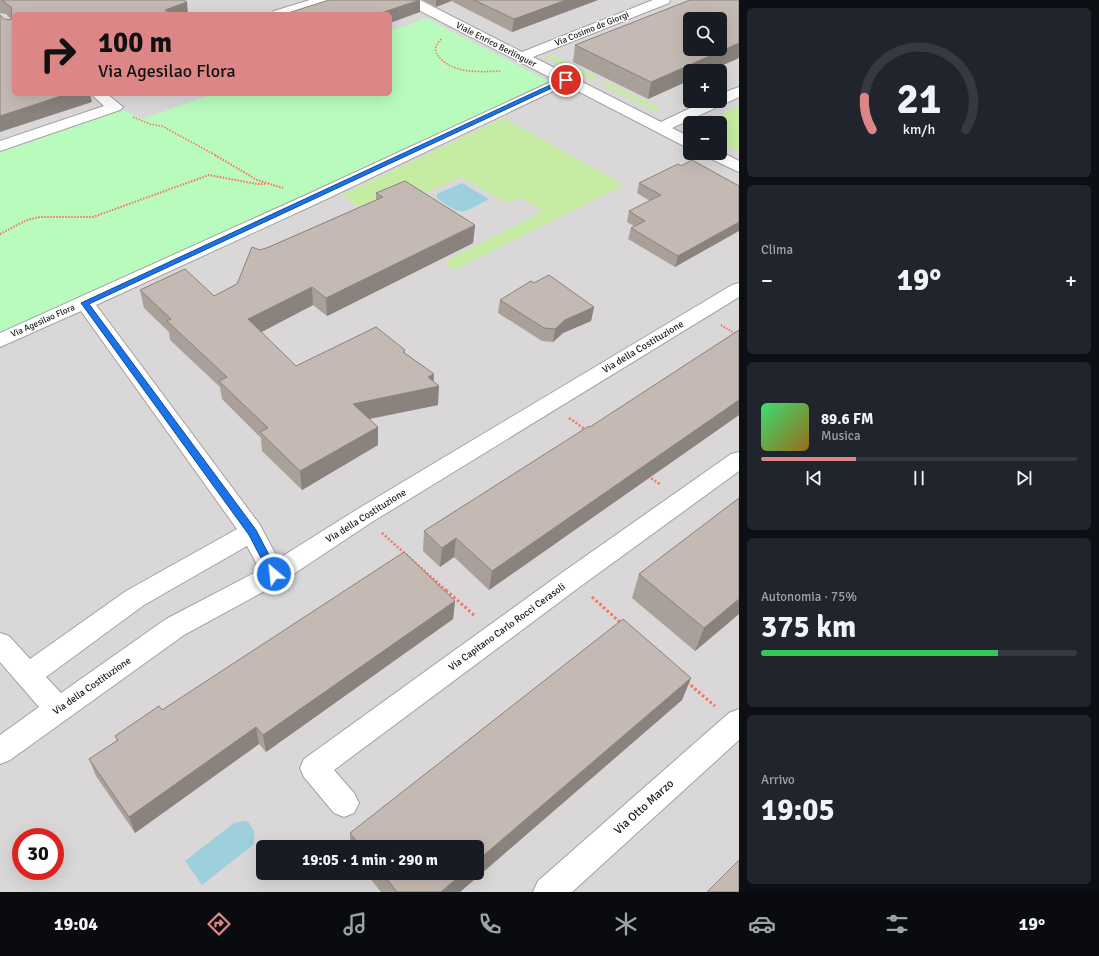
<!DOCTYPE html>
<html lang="it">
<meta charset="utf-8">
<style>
body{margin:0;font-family:Signika,sans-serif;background:#20242c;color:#f1f3f6;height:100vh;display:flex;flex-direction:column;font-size:15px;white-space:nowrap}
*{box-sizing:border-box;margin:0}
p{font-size:13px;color:#9ea1a6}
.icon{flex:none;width:22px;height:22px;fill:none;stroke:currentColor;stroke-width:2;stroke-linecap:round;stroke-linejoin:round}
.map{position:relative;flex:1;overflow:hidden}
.details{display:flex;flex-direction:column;gap:8px;padding:8px;background:#0d0f14;width:360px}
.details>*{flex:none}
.guide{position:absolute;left:12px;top:12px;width:380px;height:84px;border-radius:6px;box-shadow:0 4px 16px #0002;background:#dd8687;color:#111;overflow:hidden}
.controls{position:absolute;left:683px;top:12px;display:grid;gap:8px}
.controls a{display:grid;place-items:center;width:44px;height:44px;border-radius:6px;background:#171b24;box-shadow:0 4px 16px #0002;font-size:20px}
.speed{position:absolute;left:12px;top:828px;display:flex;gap:8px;font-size:20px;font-weight:700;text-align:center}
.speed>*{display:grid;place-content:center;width:52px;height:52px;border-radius:50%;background:#171b24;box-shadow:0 4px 16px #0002;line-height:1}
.speed .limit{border:6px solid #d22;background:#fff;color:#111}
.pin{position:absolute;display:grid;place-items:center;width:34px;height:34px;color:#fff;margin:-17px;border:2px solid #fff;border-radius:50%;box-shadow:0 1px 4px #0007}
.me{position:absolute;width:44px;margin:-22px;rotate:332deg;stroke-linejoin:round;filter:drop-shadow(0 0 3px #0008)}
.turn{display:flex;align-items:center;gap:14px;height:84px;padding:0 20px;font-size:18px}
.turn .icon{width:52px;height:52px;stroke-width:2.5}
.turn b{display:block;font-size:28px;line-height:34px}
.big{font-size:30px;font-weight:700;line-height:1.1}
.details .card{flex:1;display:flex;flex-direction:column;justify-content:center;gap:6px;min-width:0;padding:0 14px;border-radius:6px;background:#20242c}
.details .dial{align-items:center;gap:0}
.dial svg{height:104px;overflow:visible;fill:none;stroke:#363941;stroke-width:7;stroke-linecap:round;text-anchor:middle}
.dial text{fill:#f1f3f6;stroke:none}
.song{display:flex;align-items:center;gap:12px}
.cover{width:48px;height:48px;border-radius:6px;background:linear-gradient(135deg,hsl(140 70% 55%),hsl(40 70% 35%))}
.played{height:4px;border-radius:2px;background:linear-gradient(90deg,#dd8687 30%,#363941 30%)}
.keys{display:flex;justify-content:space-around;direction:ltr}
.heat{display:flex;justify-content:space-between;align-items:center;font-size:22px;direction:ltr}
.charge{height:6px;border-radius:3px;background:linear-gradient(90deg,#34c759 75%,#363941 0)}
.trip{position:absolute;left:256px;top:840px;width:228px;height:40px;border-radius:6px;background:#171b24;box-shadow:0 4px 16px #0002;font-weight:700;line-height:40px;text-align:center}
.tab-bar{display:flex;height:64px;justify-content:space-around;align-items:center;background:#090b0e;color:#9ea1a6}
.tab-bar .icon{width:28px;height:28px}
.tab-bar .active{color:#dd8687}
.tab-bar b{font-size:18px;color:#f1f3f6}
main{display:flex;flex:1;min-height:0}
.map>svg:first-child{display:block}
.residential{fill:#d9d7d7;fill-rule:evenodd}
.grass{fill:#c6eba2}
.park{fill:#b8fbbd}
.water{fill:#9dcfdd}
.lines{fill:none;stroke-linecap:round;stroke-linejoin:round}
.minor-casing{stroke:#a2a2a2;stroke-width:2}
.path-far3{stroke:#ff6e5e;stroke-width:1.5;stroke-dasharray:1.5 1.5;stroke-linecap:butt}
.path-far2{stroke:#ff6e5e;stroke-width:2;stroke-dasharray:1.5 1.5;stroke-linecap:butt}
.path-far1{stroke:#ff6e5e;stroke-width:2.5;stroke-dasharray:2 2;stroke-linecap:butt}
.path{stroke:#ff6e5e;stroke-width:3;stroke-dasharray:2.5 2.5;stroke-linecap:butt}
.minor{fill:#fff;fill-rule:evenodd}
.wall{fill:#a9a09a}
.shaded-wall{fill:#8a827d}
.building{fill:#c5bab3;stroke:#8a827d;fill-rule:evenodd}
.route{fill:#1a73e8;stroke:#114b97}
.labels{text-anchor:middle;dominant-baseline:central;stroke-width:3;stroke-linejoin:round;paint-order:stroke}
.far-street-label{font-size:9px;fill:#1b1b1b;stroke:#fff}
.street-label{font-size:10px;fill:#1b1b1b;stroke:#fff}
.near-street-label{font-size:12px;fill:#1b1b1b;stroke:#fff}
</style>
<main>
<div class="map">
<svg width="739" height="892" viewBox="0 0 739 892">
<rect width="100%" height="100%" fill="#ede8df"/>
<path class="residential" d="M0,0h739v892h-739zM14,14h376v80h-376zM690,19h30v30h-30zM690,71h30v30h-30zM690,123h30v30h-30zM21,837h34v34h-34zM263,847h214v26h-214z"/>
<path class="grass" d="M551,55l46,22 -5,3 -46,-23z
M606,82l55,27 -5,3 -55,-28z
M739,106v46l-19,-9v-20h-14z
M504,118l120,67 -169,85 -11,-8 99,-51 -22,-13 -14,5 -46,-26 -44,20 -54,13 -22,-15z"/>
<path class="park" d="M426,18l124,64 -227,105 -323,146v-182l123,-42 19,10 70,-25h178v-63z"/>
<path class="water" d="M462,183l27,16c-29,15 -25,18 -52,-1v-4z
M244,821l4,1c7,8 8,14 5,23l-51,40 -17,-24 49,-38z"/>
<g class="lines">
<g class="minor-casing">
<path id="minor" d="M310,0h19l-1,3 -36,11h-20l2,-3z
M404,0h16l102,52 131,-52h17l-1,3 -136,54 128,65 44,-21h15v-7l19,-7v10l-67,31 18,9v11l-6,-2 -118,-61 -248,118 -222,102 164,220 18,34 78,-49 376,-225 7,-2v14l-367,225 -89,59 -99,54 -174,125 -10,4v-29l39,-28 -39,-45v-29l9,3 21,23 96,-68 111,-62 -156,-218 -81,36v-14l306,-138 249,-115 -150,-77zM247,546l13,24 -94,49 -105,74 -15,-16 98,-72z
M91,94h16l16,13 -3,3 -120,41v-10l104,-35z
M720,151l19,10v11l-34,-16 -2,-3h17z
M739,452v19l-158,115 -247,184 20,23 5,10 -5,10 -10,4 -10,-4 -30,-36 -4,-9 4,-9 259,-187 168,-118z
M739,709v31l-167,152h-39l5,-11 191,-168z"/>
</g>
<path class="path-far3" d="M441,39c-6,7 -8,12 -1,19 14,16 42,14 61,13
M133,117l17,7 12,2 55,30"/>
<path class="path-far2" d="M215,155l42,25 26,8
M0,234l27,-14 13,-3h53l116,-42 48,9h8
M721,325l18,11"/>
<path class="path-far1" d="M569,418l17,12
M648,476l13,9
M382,533l65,58"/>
<path class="path" d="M446,590l29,26
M592,597l30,27
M687,682l28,24"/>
<use href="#minor" class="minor"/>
</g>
<path class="wall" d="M0,0h183l-169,14 78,88 -88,-83 7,1v-1l-5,-5 -6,-1z
M423,0h175l-86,32 -61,-31 -15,6z
M575,45l164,13 -30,13h-19v9l-42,19 -75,-37z
M681,166l58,20 -64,81 -47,-28 3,-11 3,-2 -7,-4 2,-11 21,-10 -13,-8 2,-10z
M376,193l99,32 -2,18 -146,73 -14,-11 -52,27 35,34 109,-16v3l29,21 -1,7 5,24 -68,14 8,26 -76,45 -40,-39 -1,-13 -39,-39 -2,-12 -50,-47 -1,-8 -25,-24 -4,-18 74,6 23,-12 23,-34 9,-3 107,-47z
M534,283l60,24 -3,14 -28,12 -10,9 -11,-1 -44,-28 2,-13z
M739,330v85l-250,175 -35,-33 -14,10 -17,-16 1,-20 166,-104z
M739,498v116l-44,37 -63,-53 7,-24z
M455,601l-2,18 -187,133 -7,-8 -124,89 -39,-57 -7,-17 28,-18 -2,-5 47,-26z
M691,678l-9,22 -222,192h-79l-15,-19h111v-26h-127v-14z"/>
<path class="shaded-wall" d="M420,0v12l-30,11v-9h-12z
M436,0h15v1l-15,6z
M566,0h32l-86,32 2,-13z
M187,2l1,12h-22l-1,-4z
M739,43v15l-30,13h-19v9l-42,19 3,-17z
M67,94h23l2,8 -92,30v-16z
M739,222v9l-64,36 3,-11z
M475,225l-2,18 -146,73 -1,-18z
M312,287l1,18 -63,33 -2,-19z
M594,307l-3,14 -28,12 -10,9 2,-13 10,-9z
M434,374l-1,13 6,-1 -1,19 -85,17v-18l75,-27z
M739,400v15l-250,175 3,-19z
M378,427v18l-76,45 -2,-19z
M456,538l-2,19 -14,10 2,-19z
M739,599v15l-44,37 9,-23z
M455,601l-2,18 -187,133 -3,-17z
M691,678l-9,22 -222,192h-19l22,-19h14v-12z
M256,727l3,17 -124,89 -6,-16z"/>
<path class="building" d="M2,0h181l4,2 -22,8 7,4h-158v80h53l-67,22v-101l4,4 7,1 1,-12z
M329,0h90l-41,14h-88l-2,-1z
M474,0h92l-52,19z
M690,0h49v43l-88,39 -76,-37zM690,19h30v30h-30z
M692,160l47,26v36l-61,34 -47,-28 14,-7 -16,-10 32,-16 -22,-12 39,-19 3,2z
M405,181l70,44 -149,73 -14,-11 -64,32 48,47 80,-39 29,23 -2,2 31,22 -6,3 11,9 -86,18 25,23 -78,44 -40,-39 8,-4 -49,-47 8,-4 -60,-56 4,-2 -31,-29 45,-21 29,27 23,-12 15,-37 8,3 9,-3 114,-50 -7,-4z
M549,275l45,32 -29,13 -10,9 -11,-1 -44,-28 31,-19 3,2z
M739,330v70l-247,171 -36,-33 -14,10 -18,-17 165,-105 1,1z
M739,498v101l-35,29 -65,-54z
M404,552l51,49 -192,134 -7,-8 -127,90 -40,-58 29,-19 -3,-4 44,-30 3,4z
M623,619l68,59 -214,183v-14h-116l-11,-14z
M739,860v32h-32z
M382,873h81l-22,19h-44z"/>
<path class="route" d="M563,79l6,1 -480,224 167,226 23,44 -1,3 -4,1 -3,-1 -22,-42 -168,-232z"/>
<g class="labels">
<g class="far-street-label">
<text transform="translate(592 29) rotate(-22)">Via Cosimo de Giorgi</text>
<text transform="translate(496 45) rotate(27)">Viale Enrico Berlinguer</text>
<text transform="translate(43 321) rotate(-24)">Via Agesilao Flora</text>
</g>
<g class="street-label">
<text transform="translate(643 347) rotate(-31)">Via della Costituzione</text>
<text transform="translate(366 516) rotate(-32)">Via della Costituzione</text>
<text transform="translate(507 627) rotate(-36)">Via Capitano Carlo Rocci Cerasoli</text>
<text transform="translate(92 686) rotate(-35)">Via della Costituzione</text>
</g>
<g class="near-street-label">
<text transform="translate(644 807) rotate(-42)">Via Otto Marzo</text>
</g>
</g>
</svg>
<div class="controls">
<a><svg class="icon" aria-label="search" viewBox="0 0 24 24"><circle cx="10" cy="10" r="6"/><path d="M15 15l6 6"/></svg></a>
<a>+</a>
<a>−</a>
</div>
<div class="speed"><div class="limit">30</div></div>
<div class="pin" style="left:566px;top:80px;background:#d93025"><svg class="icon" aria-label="arrive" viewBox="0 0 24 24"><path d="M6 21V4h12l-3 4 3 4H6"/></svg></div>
<svg class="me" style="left:274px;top:574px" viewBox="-20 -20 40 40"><circle r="17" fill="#1a73e8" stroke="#fff" stroke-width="3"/><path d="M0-11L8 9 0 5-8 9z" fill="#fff"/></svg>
<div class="trip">19:05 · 1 min · 290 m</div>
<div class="guide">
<div class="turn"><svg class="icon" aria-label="right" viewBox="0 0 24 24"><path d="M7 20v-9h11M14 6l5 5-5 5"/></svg><div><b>100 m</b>Via Agesilao Flora</div></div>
</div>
</div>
<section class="details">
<div class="card dial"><svg viewBox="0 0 100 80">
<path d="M14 69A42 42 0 1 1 86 69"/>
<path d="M14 69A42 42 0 0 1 8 44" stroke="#dd8687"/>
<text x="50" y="56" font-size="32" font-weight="700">21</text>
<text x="50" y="72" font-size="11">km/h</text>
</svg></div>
<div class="card"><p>Clima</p>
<div class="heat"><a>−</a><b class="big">19°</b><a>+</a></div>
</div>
<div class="card">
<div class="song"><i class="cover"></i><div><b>89.6 FM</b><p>Musica</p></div></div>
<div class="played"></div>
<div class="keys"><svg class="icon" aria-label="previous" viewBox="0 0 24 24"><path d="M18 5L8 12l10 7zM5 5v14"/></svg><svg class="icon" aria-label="pause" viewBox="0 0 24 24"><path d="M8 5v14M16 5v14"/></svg><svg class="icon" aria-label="next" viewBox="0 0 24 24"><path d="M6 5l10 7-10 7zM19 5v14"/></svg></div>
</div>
<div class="card"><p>Autonomia · 75%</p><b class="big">375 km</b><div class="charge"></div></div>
<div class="card"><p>Arrivo</p><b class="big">19:05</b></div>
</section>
</main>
<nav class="tab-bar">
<b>19:04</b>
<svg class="icon active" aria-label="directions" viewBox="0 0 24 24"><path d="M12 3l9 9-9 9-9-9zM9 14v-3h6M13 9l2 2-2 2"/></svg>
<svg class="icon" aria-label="music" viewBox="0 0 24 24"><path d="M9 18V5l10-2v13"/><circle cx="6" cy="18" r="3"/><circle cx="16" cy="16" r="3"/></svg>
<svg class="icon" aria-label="phone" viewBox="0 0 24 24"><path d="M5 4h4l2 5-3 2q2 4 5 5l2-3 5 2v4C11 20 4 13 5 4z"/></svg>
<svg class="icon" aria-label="climate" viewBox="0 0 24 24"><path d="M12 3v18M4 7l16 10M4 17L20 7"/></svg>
<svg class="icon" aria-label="car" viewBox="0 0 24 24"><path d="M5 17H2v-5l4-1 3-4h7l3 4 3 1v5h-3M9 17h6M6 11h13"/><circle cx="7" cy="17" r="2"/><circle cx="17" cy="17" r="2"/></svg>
<svg class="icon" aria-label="filters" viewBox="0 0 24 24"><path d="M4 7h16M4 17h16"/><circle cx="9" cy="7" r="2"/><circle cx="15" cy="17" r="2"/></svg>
<b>19°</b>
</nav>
